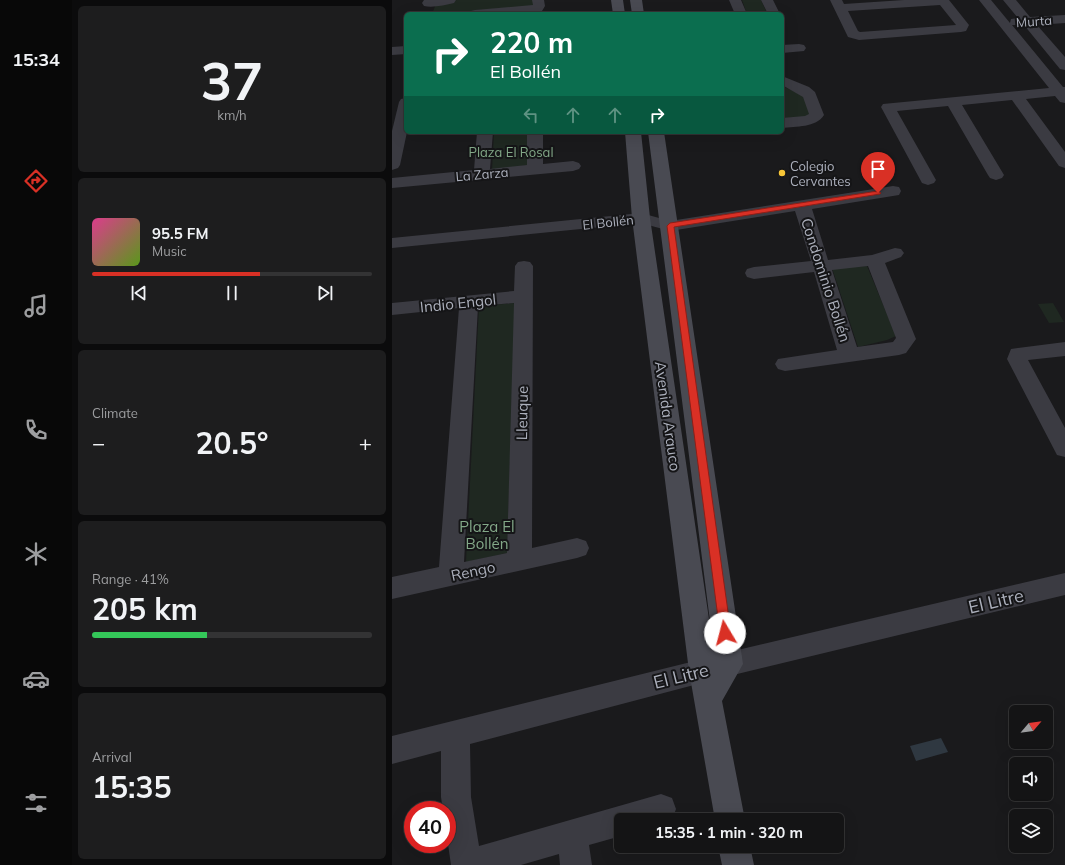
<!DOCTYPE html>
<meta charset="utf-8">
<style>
body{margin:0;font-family:Mulish,sans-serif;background:#1d1d1e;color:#f1f3f6;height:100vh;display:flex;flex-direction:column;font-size:15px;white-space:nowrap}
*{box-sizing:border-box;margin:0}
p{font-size:13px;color:#9d9ea0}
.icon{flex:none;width:22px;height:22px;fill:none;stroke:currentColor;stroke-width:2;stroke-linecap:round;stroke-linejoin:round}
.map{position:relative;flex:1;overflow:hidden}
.sheet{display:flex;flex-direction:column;gap:6px;padding:6px;background:#0b0b0c;width:320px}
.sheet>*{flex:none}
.banner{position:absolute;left:12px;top:12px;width:380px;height:122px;border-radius:6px;box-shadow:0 4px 16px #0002,0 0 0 1px #333334;background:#0b6e4f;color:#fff;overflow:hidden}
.needle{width:26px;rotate:61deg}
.buttons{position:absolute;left:617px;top:705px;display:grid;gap:8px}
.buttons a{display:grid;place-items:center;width:44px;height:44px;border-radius:6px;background:#141415;box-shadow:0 4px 16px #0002,0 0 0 1px #333334;font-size:20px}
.speed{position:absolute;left:12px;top:801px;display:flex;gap:8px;font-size:20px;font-weight:700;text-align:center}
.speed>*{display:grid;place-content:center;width:52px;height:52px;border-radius:50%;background:#141415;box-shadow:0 4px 16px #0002,0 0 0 1px #333334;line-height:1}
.speed .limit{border:6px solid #d22;background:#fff;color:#111}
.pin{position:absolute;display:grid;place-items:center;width:34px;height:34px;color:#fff;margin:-41px -17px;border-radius:50% 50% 50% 0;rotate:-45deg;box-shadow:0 0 4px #0007}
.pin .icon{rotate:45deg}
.me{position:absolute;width:44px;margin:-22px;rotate:352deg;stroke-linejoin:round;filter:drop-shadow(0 0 3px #0008)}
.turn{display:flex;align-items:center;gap:14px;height:84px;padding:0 20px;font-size:18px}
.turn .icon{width:52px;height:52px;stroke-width:2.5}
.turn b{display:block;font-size:28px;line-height:34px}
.lanes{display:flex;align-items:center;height:38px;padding:0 20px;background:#0003;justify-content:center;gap:20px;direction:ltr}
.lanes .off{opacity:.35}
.big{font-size:30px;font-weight:700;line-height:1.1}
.sheet .card{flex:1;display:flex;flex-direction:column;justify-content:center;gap:6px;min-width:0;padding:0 14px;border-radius:6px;background:#1d1d1e}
.sheet .dial{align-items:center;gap:0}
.dial b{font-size:52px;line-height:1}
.song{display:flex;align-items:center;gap:12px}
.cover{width:48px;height:48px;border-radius:6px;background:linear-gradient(135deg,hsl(330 70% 55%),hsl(90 70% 35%))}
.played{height:4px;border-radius:2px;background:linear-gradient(90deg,#d93025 60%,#333334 60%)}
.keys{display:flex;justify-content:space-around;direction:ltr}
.heat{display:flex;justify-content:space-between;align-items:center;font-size:22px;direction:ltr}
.charge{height:6px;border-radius:3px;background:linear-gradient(90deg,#34c759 41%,#333334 0)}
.trip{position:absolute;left:222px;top:813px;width:230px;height:40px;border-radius:6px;background:#141415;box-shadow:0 4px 16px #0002,0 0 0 1px #333334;font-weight:700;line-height:40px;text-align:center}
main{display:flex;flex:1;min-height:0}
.tabs{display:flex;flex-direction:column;width:72px;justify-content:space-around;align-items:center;background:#080808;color:#9d9ea0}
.tabs .icon{width:28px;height:28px}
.tabs .selected{color:#d93025}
.tabs b{font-size:18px;color:#f1f3f6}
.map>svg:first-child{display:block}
.green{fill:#1f2821}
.water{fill:#2f3841}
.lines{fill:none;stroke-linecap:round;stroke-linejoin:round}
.street{fill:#3b3b42;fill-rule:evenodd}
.secondary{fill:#494a52;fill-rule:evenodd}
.route{fill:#d93025;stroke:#8d1f18}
.poi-dot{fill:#f8c637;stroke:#151517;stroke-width:1.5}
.labels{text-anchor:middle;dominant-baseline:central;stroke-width:4;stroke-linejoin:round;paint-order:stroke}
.far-street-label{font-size:13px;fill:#acb0bc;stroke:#151517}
.far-park-label{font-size:13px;fill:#83a888;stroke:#151517}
.far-poi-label{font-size:13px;fill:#acb0bc;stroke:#151517;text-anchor:start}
.street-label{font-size:15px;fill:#acb0bc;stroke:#151517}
.park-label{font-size:15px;fill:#83a888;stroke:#151517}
.near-street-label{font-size:18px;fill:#acb0bc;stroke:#151517}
</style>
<main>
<nav class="tabs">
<b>15:34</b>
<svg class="icon selected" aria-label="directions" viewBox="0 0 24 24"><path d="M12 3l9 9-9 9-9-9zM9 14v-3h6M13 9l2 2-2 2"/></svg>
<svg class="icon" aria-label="music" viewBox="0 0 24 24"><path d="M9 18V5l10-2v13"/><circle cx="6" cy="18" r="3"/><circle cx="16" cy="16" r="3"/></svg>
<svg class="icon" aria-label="phone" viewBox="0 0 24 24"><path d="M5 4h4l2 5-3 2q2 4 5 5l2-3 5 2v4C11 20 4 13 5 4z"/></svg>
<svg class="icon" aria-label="climate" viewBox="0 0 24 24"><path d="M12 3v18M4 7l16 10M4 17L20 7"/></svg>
<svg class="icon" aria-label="car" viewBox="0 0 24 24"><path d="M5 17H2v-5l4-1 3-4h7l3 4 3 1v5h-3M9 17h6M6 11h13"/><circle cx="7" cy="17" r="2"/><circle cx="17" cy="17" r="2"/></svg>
<svg class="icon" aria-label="filters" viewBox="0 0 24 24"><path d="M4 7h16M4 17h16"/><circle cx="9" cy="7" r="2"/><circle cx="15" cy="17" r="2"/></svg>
</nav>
<section class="sheet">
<div class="card dial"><b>37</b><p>km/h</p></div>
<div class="card">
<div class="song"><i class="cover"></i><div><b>95.5 FM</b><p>Music</p></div></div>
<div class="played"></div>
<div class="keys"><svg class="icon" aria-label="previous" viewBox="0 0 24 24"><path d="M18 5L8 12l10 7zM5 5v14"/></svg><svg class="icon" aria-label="pause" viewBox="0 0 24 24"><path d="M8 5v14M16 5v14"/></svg><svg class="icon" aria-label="next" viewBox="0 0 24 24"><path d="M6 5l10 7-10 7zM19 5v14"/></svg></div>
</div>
<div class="card"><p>Climate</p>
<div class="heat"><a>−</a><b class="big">20.5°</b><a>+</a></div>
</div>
<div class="card"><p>Range · 41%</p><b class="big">205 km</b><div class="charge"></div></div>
<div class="card"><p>Arrival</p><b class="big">15:35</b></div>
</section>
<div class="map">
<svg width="673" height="865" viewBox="0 0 673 865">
<rect width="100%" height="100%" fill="#1a1a1c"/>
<path class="green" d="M65,0h79l-4,8 -64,6h-36l4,-10z
M350,0h19l6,13 -20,1z
M390,86l20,9 10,18 -5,4 -25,4z
M102,132h34l1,33 -37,5z
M475,266l29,70 -9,4 -29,7 -26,-79z
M123,303l-8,250 -41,9 13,-256z
M661,303l11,19 -15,1 -11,-19z"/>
<path class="water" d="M549,738l7,14 -32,9 -6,-15z"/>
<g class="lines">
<path class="street" d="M32,0h32l-2,3c-9,2 -21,5 -30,3l-2,-3z
M140,0h12l1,6 -3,5 -28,3h-45l2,-3 4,-1 58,-5z
M337,0h12l6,14h-12z
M369,0h12l7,14h-12z
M438,0h12l2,4 60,-4h45l20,25 -3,6 -5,1 -102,8 -11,-3zM548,5l16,20 -96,7 -2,-1 -10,-20z
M587,0h12l19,23 1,-4 7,-1 -15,-18h13l14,17 35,-2v8l-28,2 28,32v13l-5,-1 -36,-44h-12l51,62h2v16l-5,-1 -5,-6 -29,3 39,53v16l-6,-2 -47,-66 -50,5 42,70 -2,3 -6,2 -6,-2 -2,-3 -40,-69 -51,5 39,69 -2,3 -6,2 -6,-2 -41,-76 2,-3 166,-16z
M407,44l5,1 2,3 -2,3 -22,2v-8z
M14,46v8l-14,1v-8z
M390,76l27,11 6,5 9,23c-8,13 -28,11 -42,13v-10l23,-2 4,-2 -6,-17 -21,-12z
M14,98l1,34 -7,33 -2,3 -6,2v-39l7,-29 2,-3z
M85,132h16l-3,37 37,-4v-33h16v32l30,-3 6,2 2,3 -2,3 -6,2 -181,17v-10l82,-8z
M501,186l6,1 2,4 -2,4 -87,14 16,51 44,-5 23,-7 6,1 3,4 -3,4 -16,6 31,76 -10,14 -7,2 -114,16 -7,-2 -3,-5 3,-5 59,-9 -23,-78 -60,7 -7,-2 -2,-4 2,-4 7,-2 57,-6 -16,-50 -125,20 -29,-8 -249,25v-10l249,-25 29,8zM476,266l28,72 -3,4 -36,5 -25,-77z
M132,261l6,1 3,4 -1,282 45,-10 9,3 3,7 -3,7 -9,3 -185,41v-22l47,-10 20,-259 -67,7v-12l122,-12 1,-25 3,-4zM122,303l-7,250 -43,9 14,-256z
M673,342v14l-37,4 37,68v29l-8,-2 -50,-96 4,-10z
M673,573v22l-336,81 -10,-3 -4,-9 4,-9 10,-3z
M311,659l10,3 4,9 -4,9 -243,64 1,53 8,49 182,-52 11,4 4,11 -4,11h-51v16l-32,9 3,20h-32l-1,-11 -38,11h-70l-4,-28v-27h-4l-2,-13v-46l-49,13v-28z"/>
<path class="secondary" d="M219,0h12l2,14h-12z
M238,0h12l2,14h-12z
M233,132h16l9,86 64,435 -66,-521h16l79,532 -21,37 23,119h-30l-26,-149 -57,-453z
M326,846h32l4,19h-32z"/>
</g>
<path class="route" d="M486,191l3,2 -1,1 -206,33 57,406 -2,3 -4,2 -4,-2 -1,-3 -53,-407 3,-3z"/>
<circle class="poi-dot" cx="390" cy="173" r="4"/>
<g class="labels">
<g class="far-street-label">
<text transform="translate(642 21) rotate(-4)">Murta</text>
<text transform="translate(90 174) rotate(-5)">La Zarza</text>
<text transform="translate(216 222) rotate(-6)">El Bollén</text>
</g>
<g class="far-park-label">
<text x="119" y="152">Plaza El Rosal</text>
</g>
<g class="far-poi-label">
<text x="398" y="166">Colegio<tspan x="398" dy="15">Cervantes</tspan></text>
</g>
<g class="street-label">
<text transform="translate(434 280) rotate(72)">Condominio Bollén</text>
<text transform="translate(66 303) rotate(-6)">Indio Engol</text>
<text transform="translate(130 413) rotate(-89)">Lleuque</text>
<text transform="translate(276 416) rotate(82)">Avenida Arauco</text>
<text transform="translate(81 571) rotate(-12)">Rengo</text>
</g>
<g class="park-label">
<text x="95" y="526">Plaza El<tspan x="95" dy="17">Bollén</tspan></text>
</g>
<g class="near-street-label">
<text transform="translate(604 601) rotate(-13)">El Litre</text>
<text transform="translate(289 676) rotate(-14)">El Litre</text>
</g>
</g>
</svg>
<div class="buttons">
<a><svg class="needle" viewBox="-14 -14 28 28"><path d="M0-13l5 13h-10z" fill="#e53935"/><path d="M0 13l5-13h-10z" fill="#9d9ea0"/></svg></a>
<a><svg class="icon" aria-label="sound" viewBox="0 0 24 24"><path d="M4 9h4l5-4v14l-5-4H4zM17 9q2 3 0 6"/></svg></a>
<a><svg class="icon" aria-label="layers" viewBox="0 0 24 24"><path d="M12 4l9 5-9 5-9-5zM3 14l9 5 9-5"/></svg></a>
</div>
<div class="speed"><div class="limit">40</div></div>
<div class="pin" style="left:486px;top:193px;background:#d93025"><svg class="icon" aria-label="arrive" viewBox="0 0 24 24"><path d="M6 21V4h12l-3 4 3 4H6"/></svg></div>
<svg class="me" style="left:333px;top:633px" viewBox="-20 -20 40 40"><circle r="19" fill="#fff"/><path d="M0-13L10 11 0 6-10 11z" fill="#d93025"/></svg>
<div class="trip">15:35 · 1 min · 320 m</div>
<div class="banner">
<div class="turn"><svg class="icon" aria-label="right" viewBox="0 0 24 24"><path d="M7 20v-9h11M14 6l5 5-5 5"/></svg><div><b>220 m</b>El Bollén</div></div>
<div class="lanes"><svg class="icon off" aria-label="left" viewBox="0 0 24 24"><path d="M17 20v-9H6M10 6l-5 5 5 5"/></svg><svg class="icon off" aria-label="ahead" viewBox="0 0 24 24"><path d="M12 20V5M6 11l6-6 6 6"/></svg><svg class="icon off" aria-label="ahead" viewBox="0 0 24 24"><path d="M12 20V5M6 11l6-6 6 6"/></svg><svg class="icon" aria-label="right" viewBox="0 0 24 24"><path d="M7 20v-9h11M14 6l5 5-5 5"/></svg></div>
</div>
</div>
</main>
